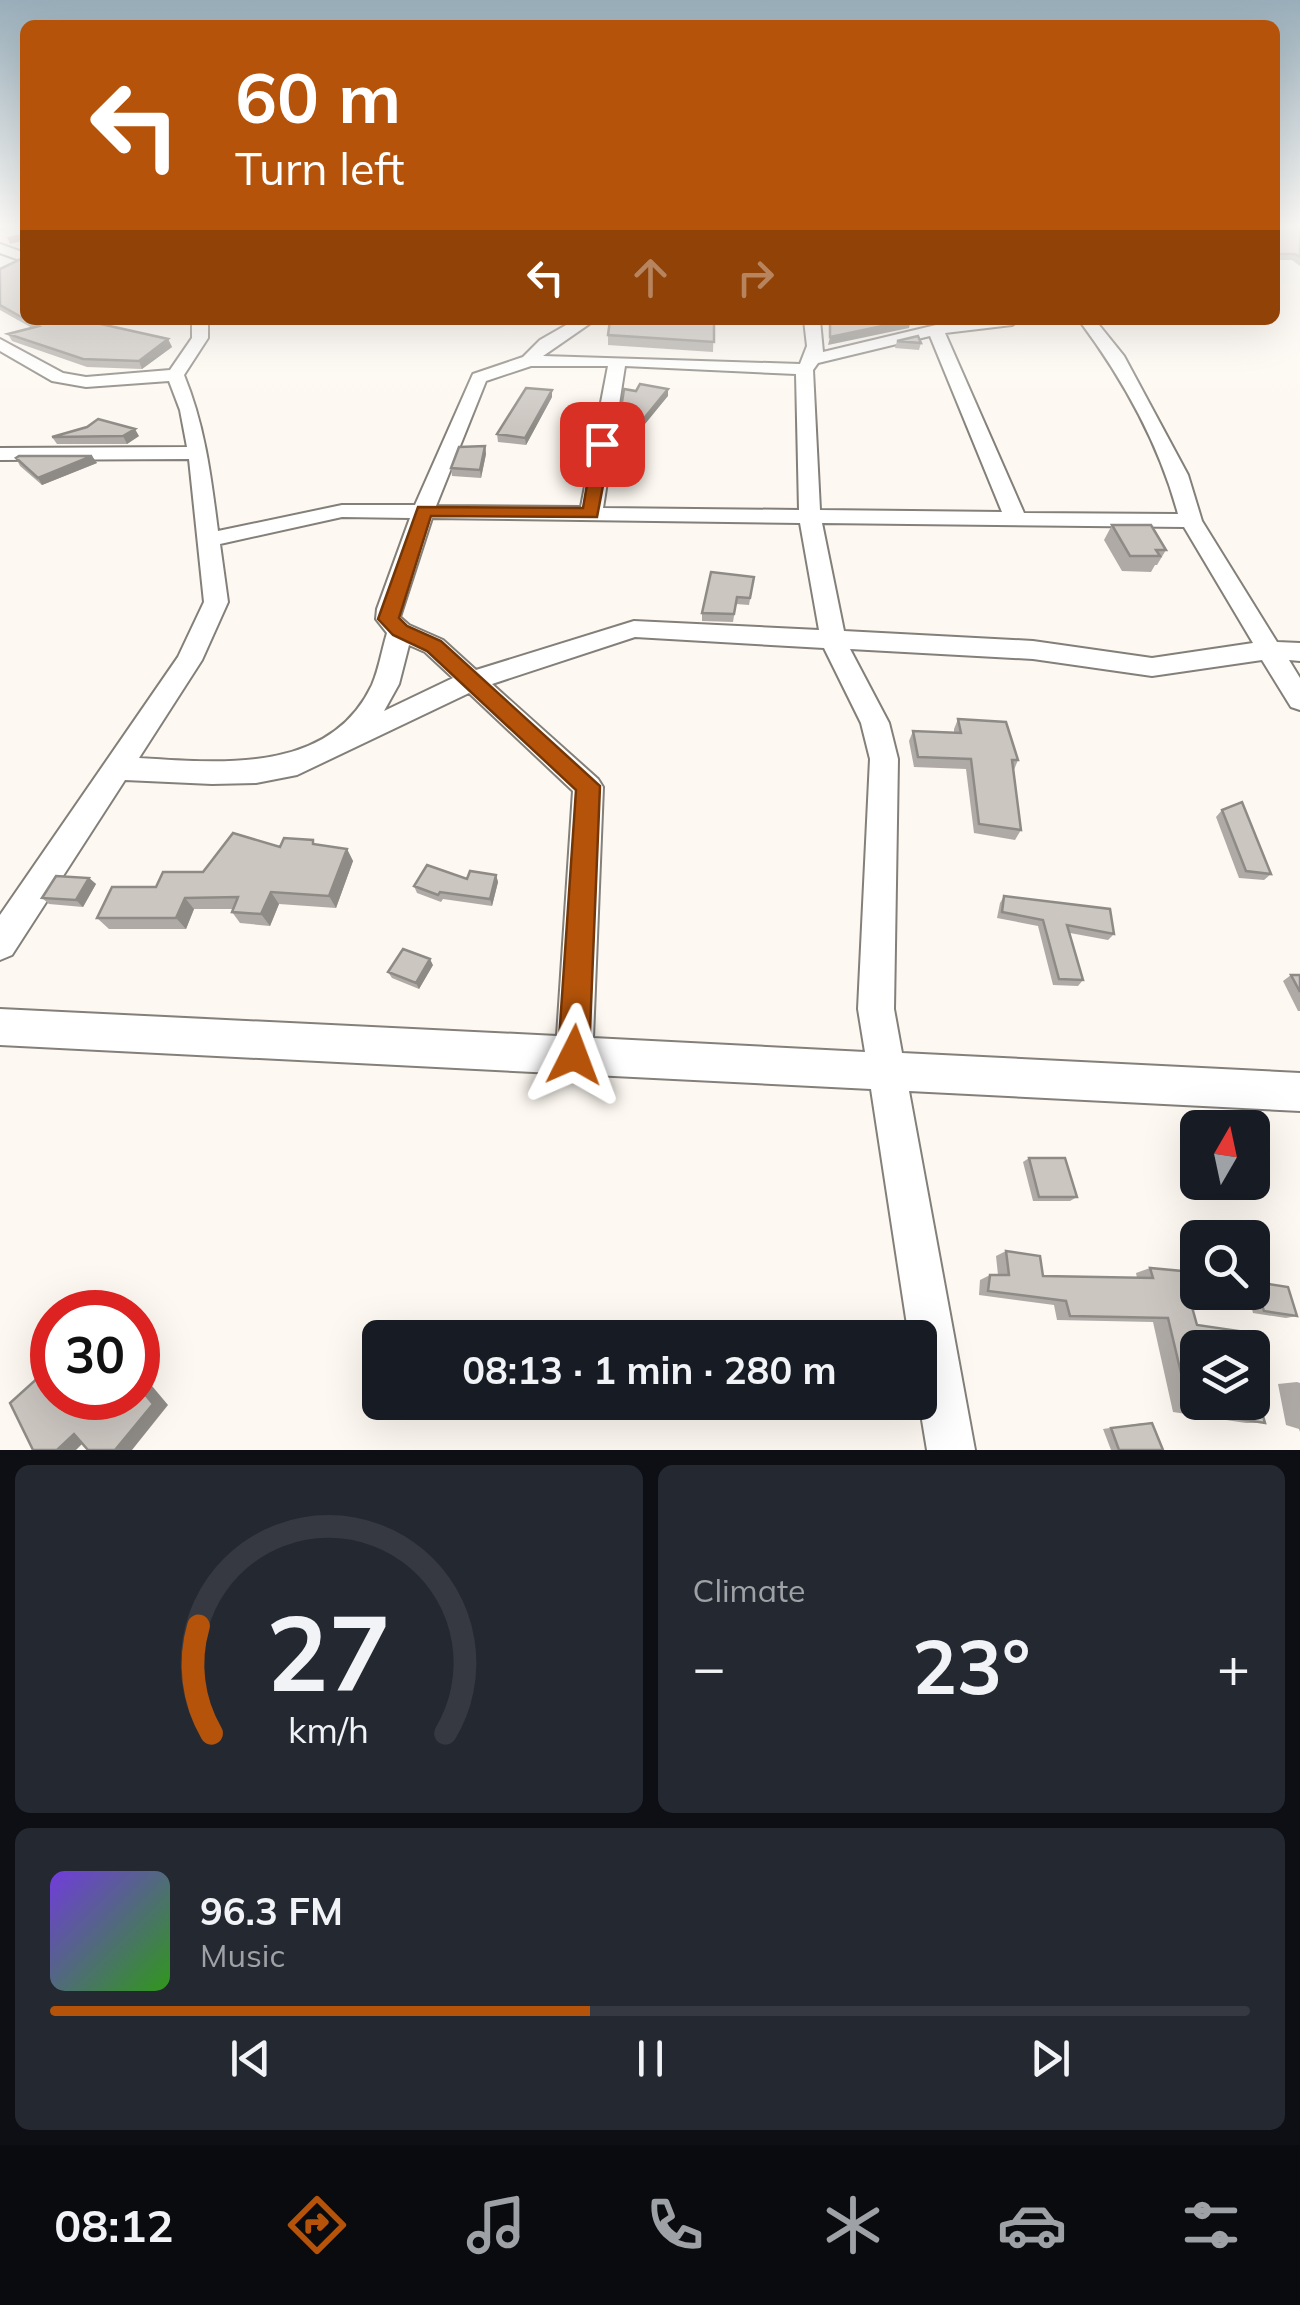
<!DOCTYPE html>
<meta charset="utf-8">
<style>
body{margin:0;font-family:Mulish,sans-serif;background:#242831;color:#f1f3f6;height:100vh;display:flex;flex-direction:column;font-size:38px;white-space:nowrap}
*{box-sizing:border-box;margin:0}
p{font-size:32px;color:#9ea1a6}
.icon{flex:none;width:55px;height:55px;fill:none;stroke:currentColor;stroke-width:2;stroke-linecap:round;stroke-linejoin:round}
.map{position:relative;height:1450px;overflow:hidden}
.side{display:flex;flex-direction:column;gap:15px;padding:15px;background:#0d0f14;flex:1}
.side>*{flex:none}
.hud{position:absolute;left:20px;top:20px;width:1260px;height:305px;border-radius:15px;box-shadow:0 10px 40px #0002;background:#b45309;color:#fff;overflow:hidden}
.needle{width:65px;rotate:9deg}
.controls{position:absolute;left:1180px;top:1110px;display:grid;gap:20px}
.controls a{display:grid;place-items:center;width:90px;height:90px;border-radius:15px;background:#171b24;box-shadow:0 10px 40px #0002;font-size:50px}
.speed{position:absolute;left:30px;top:1290px;display:flex;gap:20px;font-size:50px;font-weight:700;text-align:center}
.speed>*{display:grid;place-content:center;width:130px;height:130px;border-radius:50%;background:#171b24;box-shadow:0 10px 40px #0002;line-height:1}
.speed .limit{border:15px solid #d22;background:#fff;color:#111}
.pin{position:absolute;display:grid;place-items:center;width:85px;height:85px;color:#fff;margin:-42px;border-radius:20px;box-shadow:0 5px 15px #0006}
.me{position:absolute;width:110px;margin:-55px;rotate:3deg;stroke-linejoin:round;filter:drop-shadow(0 0 8px #0008)}
.turn{display:flex;align-items:center;gap:35px;height:210px;padding:0 50px;font-size:45px}
.turn .icon{width:130px;height:130px;stroke-width:2.5}
.turn b{display:block;font-size:70px;line-height:85px}
.lanes{display:flex;align-items:center;height:95px;padding:0 50px;background:#0003;justify-content:center;gap:50px;direction:ltr}
.lanes .off{opacity:.35}
.big{font-size:75px;font-weight:700;line-height:1.1}
.side .tile{flex:1;display:flex;flex-direction:column;justify-content:center;gap:15px;min-width:0;padding:0 35px;border-radius:15px;background:#242831}
.side .dial{align-items:center;gap:0}
.dial svg{height:260px;overflow:visible;fill:none;stroke:#363941;stroke-width:7;stroke-linecap:round;text-anchor:middle}
.dial text{fill:#f1f3f6;stroke:none}
.song{display:flex;align-items:center;gap:30px}
.cover{width:120px;height:120px;border-radius:15px;background:linear-gradient(135deg,hsl(260 70% 55%),hsl(110 70% 35%))}
.played{height:10px;border-radius:5px;background:linear-gradient(90deg,#b45309 45%,#363941 45%)}
.keys{display:flex;justify-content:space-around;direction:ltr}
.heat{display:flex;justify-content:space-between;align-items:center;font-size:55px;direction:ltr}
.side .tiles{flex:1;display:grid;gap:15px;grid-template-columns:1fr 1fr}
.tile:last-child{grid-column:span 2}
.trip{position:absolute;left:362px;top:1320px;width:575px;height:100px;border-radius:15px;background:#171b24;box-shadow:0 10px 40px #0002;font-weight:700;line-height:100px;text-align:center}
.menu{display:flex;height:160px;justify-content:space-around;align-items:center;background:#090b0e;color:#9ea1a6}
.menu .icon{width:70px;height:70px}
.menu .selected{color:#b45309}
.menu b{font-size:45px;color:#f1f3f6}
.map>svg:first-child{display:block}
.lines{fill:none;stroke-linecap:round;stroke-linejoin:round}
.street-casing{stroke:#837f79;stroke-width:4}
.street{fill:#fff;fill-rule:evenodd}
.wall{fill:#afaaa5}
.shaded-wall{fill:#8e8b86}
.building{fill:#cbc6c0;stroke:#8e8b86;stroke-width:2.5}
.route{fill:#b45309;stroke:#753606;stroke-width:2.5}
</style>
<div class="map">
<svg width="1300" height="1450" viewBox="0 0 1300 1450">
<rect width="100%" height="100%" fill="#fdf8f1"/>
<g class="lines">
<g class="street-casing">
<path id="street" d="M0,244l25,9v9l-25,-9z
M192,320h16v18l-24,37c21,51 27,102 34,156l124,-26h73l58,-131 50,-17 17,-17 35,-20h20l-52,36 257,8 7,-18 -3,-26h16l3,32 134,-32h63l-8,5 -67,8 79,180 154,1c-19,-71 -55,-135 -99,-194h16l29,36 64,119 14,46 75,121 23,1v18l-11,-1 11,18v32l-9,-3 -29,-47 -110,16 -119,-17 -183,-10 39,74 9,36 -4,250 8,44 398,20v38l-391,-20 66,359h-48l-8,-48 1,-64h-11l-38,-249 -871,-44v-36l557,27 16,-245 -104,-98 -172,82 -41,8 -44,1 -87,-4 -113,175 -12,5v-45l178,-258 26,-55 -15,-143 -189,1v-12l187,-1 -7,-37 -11,-29 -83,6 -34,-6 -52,-30v-12l63,34 23,4 84,-7 22,-32zM930,336l72,176 -182,-2 -7,-140 5,-7zM531,366h77l-27,141 -145,-1 50,-125zM625,366l171,8 3,136 -196,-2zM342,517l68,1 -33,91 -1,10 11,14c-5,16 -8,36 -15,52 -42,89 -150,78 -233,73l63,-98 26,-58 -8,-58zM432,518l368,5 19,107 -185,-9 -158,49 -33,-30 -34,-15 -9,-8zM822,523l362,4 69,116 -101,15 -119,-17 -189,-10zM635,637l189,11 37,75 9,36 -12,250 7,43 -272,-14 10,-251 -5,-8 -106,-95zM409,645l16,7 28,26 -69,33 15,-27z"/>
</g>
<use href="#street" class="street"/>
</g>
<path class="wall" d="M1275,226l25,2v38l-8,-6h-17z
M25,257v63h58l85,19 4,8 -30,22 -55,-2 -75,-26 -4,-7 24,-6 -32,-18v-41z
M714,320l-1,32 -105,-7v-10z
M897,341l24,2 -2,7 -24,-2z
M552,390v7l-26,48 -28,-3 -1,-8z
M139,436l-12,8h-70l-5,-7z
M485,446l1,8 -5,24 -29,-2 -1,-8z
M92,456l5,7 -55,22 -22,-19 -4,-8z
M1112,525l54,25 -9,15h-2l-4,7 -29,-1 -18,-31z
M754,577l-5,28 -13,-1 -3,18 -31,-1v-8z
M958,719l60,41 -4,10 7,60 -6,10 -41,-7 -8,-64 -52,-2 -5,-26 4,-10 41,1v-3z
M1222,810l49,64 -7,6 -25,-2 -23,-61z
M316,845l31,4 6,12 -17,47 -57,-4 -9,22 -30,-3 -8,-11 1,-3h-39l-8,20h-77l-12,-11 59,-31 124,-40z
M496,875l2,7 -6,24 -49,-7 -2,3 -24,-9 -3,-7z
M89,878l7,6 -13,23 -34,-3 -7,-6z
M1004,896l110,38 -6,6 -38,-7 13,47 -5,6 -25,-1 -15,-59 -41,-8 3,-15z
M433,965l-14,24 -27,-11 -4,-6z
M1291,975h9v36h-2l-15,-30z
M1029,1158l48,39 -7,4h-37l-10,-39z
M1006,1251l37,25 94,2 -1,-5 14,-5 47,57 68,98h-19l-73,-11 -20,-90 -96,-2 -3,-15 -75,-10 1,-15 10,-5h8l-2,-19z
M1252,1282h3l42,34 -11,2 -33,-5 -6,-21h5z
M1297,1382l3,1v49l-1,-3 -13,-4 -8,-41z
M1143,1423h9l11,27h-52l-8,-21z"/>
<path class="shaded-wall" d="M0,225h24l-24,6z
M25,233v7l-15,4 -3,-7z
M911,320l-2,8 -81,17 2,-8z
M168,339l4,8 -30,22 -3,-8z
M668,389v7l-50,61v-7z
M552,390v7l-26,48 -1,-7z
M135,429l4,7 -12,8 -4,-8z
M485,446l1,8 -5,24 -1,-8z
M92,456l5,7 -55,22 -4,-7z
M347,849l6,12 -17,47 -7,-12z
M496,875l2,7 -6,24 -2,-7z
M89,878l7,6 -13,23 -7,-7z
M271,892l8,12 -9,22 -9,-12z
M185,898l9,11 -8,20 -10,-11z
M430,959l3,6 -14,24 -3,-6z
M138,1350l14,25 -5,5 21,25 -36,45h-17l23,-64z
M74,1434h18l-16,16h-19z"/>
<path class="building" d="M1275,226l25,2v29l-5,-3h-20z
M25,257v62l-25,-14v-36z
M28,320h55l85,19 -29,22 -56,-2 -75,-25 31,-8z
M610,320h104v22l-106,-7z
M830,320h81l-81,17z
M918,336l3,7 -24,-2z
M640,384l28,5 -50,61 -3,-2 9,-59 12,2z
M526,388l26,2 -27,48 -28,-4z
M98,419l37,10 -12,7 -71,1 35,-10z
M485,446l-5,24 -29,-2 8,-21z
M19,456h73l-54,22 -22,-20z
M1112,525h39l15,25h-10l4,6h-30z
M711,572l43,5 -4,21 -13,-1 -3,17 -32,-1z
M958,719l48,3 12,38h-6l9,70 -42,-6 -8,-65 -53,-2 -5,-26 48,2z
M1242,802l29,72 -25,-3 -24,-61z
M233,833l47,14 4,-9 29,2v4l34,5 -18,47 -58,-4 -10,22 -29,-2 6,-15 -53,1 -9,20h-79l15,-31h44l7,-15h40z
M427,865l40,14 3,-8 26,4 -6,24 -50,-7 -2,3 -24,-9z
M56,876l33,2 -13,22 -34,-2z
M1004,896l106,13 4,25 -47,-9 16,55 -24,-1 -16,-59 -41,-8z
M403,949l27,10 -14,24 -28,-11z
M1291,975h9v17z
M1029,1158h36l12,39h-38z
M1006,1251l34,5 3,20 110,2 -3,-10 32,3 15,54 42,6 5,17h-46v54h54v-25l13,46 -75,-12 -22,-93 -98,-2 -4,-15 -78,-10 2,-16h19z
M1255,1282l33,5 9,29 -33,-5z
M52,1365v33h86v-12l15,18 -38,46h-27l-14,-16 -17,16h-24l-23,-47z
M1152,1423l11,27h-44l-8,-22z"/>
<linearGradient id="sky" x2="0" y2="1"><stop stop-color="#99aeba"/><stop offset="0.53" stop-color="#fefcf9"/><stop offset="1" stop-color="#fefcf9" stop-opacity="0"/></linearGradient>
<rect width="1300" height="428" fill="url(#sky)"/>
<path class="route" d="M602,439l9,5 -14,73 -166,-1 -32,102 8,8 34,15 159,145 -11,269 -4,11 -11,4 -11,-4 -5,-11 18,-265 -149,-139 -34,-16 -15,-16 40,-112 165,1 11,-64z"/>
</svg>
<div class="controls">
<a><svg class="needle" viewBox="-14 -14 28 28"><path d="M0-13l5 13h-10z" fill="#e53935"/><path d="M0 13l5-13h-10z" fill="#9ea1a6"/></svg></a>
<a><svg class="icon" aria-label="search" viewBox="0 0 24 24"><circle cx="10" cy="10" r="6"/><path d="M15 15l6 6"/></svg></a>
<a><svg class="icon" aria-label="layers" viewBox="0 0 24 24"><path d="M12 4l9 5-9 5-9-5zM3 14l9 5 9-5"/></svg></a>
</div>
<div class="speed"><div class="limit">30</div></div>
<div class="pin" style="left:602px;top:444px;background:#d93025"><svg class="icon" aria-label="arrive" viewBox="0 0 24 24"><path d="M6 21V4h12l-3 4 3 4H6"/></svg></div>
<svg class="me" style="left:574px;top:1055px" viewBox="-20 -20 40 40"><path d="M0-17L14 15 0 8-14 15z" fill="#b45309" stroke="#fff" stroke-width="4"/></svg>
<div class="trip">08:13 · 1 min · 280 m</div>
<div class="hud">
<div class="turn"><svg class="icon" aria-label="left" viewBox="0 0 24 24"><path d="M17 20v-9H6M10 6l-5 5 5 5"/></svg><div><b>60 m</b>Turn left</div></div>
<div class="lanes"><svg class="icon" aria-label="left" viewBox="0 0 24 24"><path d="M17 20v-9H6M10 6l-5 5 5 5"/></svg><svg class="icon off" aria-label="ahead" viewBox="0 0 24 24"><path d="M12 20V5M6 11l6-6 6 6"/></svg><svg class="icon off" aria-label="right" viewBox="0 0 24 24"><path d="M7 20v-9h11M14 6l5 5-5 5"/></svg></div>
</div>
</div>
<section class="side">
<div class="tiles">
<div class="tile dial"><svg viewBox="0 0 100 80">
<path d="M14 69A42 42 0 1 1 86 69"/>
<path d="M14 69A42 42 0 0 1 10 36" stroke="#b45309"/>
<text x="50" y="56" font-size="32" font-weight="700">27</text>
<text x="50" y="72" font-size="11">km/h</text>
</svg></div>
<div class="tile"><p>Climate</p>
<div class="heat"><a>−</a><b class="big">23°</b><a>+</a></div>
</div>
<div class="tile">
<div class="song"><i class="cover"></i><div><b>96.3 FM</b><p>Music</p></div></div>
<div class="played"></div>
<div class="keys"><svg class="icon" aria-label="previous" viewBox="0 0 24 24"><path d="M18 5L8 12l10 7zM5 5v14"/></svg><svg class="icon" aria-label="pause" viewBox="0 0 24 24"><path d="M8 5v14M16 5v14"/></svg><svg class="icon" aria-label="next" viewBox="0 0 24 24"><path d="M6 5l10 7-10 7zM19 5v14"/></svg></div>
</div>
</div>
</section>
<nav class="menu">
<b>08:12</b>
<svg class="icon selected" aria-label="directions" viewBox="0 0 24 24"><path d="M12 3l9 9-9 9-9-9zM9 14v-3h6M13 9l2 2-2 2"/></svg>
<svg class="icon" aria-label="music" viewBox="0 0 24 24"><path d="M9 18V5l10-2v13"/><circle cx="6" cy="18" r="3"/><circle cx="16" cy="16" r="3"/></svg>
<svg class="icon" aria-label="phone" viewBox="0 0 24 24"><path d="M5 4h4l2 5-3 2q2 4 5 5l2-3 5 2v4C11 20 4 13 5 4z"/></svg>
<svg class="icon" aria-label="climate" viewBox="0 0 24 24"><path d="M12 3v18M4 7l16 10M4 17L20 7"/></svg>
<svg class="icon" aria-label="car" viewBox="0 0 24 24"><path d="M5 17H2v-5l4-1 3-4h7l3 4 3 1v5h-3M9 17h6M6 11h13"/><circle cx="7" cy="17" r="2"/><circle cx="17" cy="17" r="2"/></svg>
<svg class="icon" aria-label="filters" viewBox="0 0 24 24"><path d="M4 7h16M4 17h16"/><circle cx="9" cy="7" r="2"/><circle cx="15" cy="17" r="2"/></svg>
</nav>
